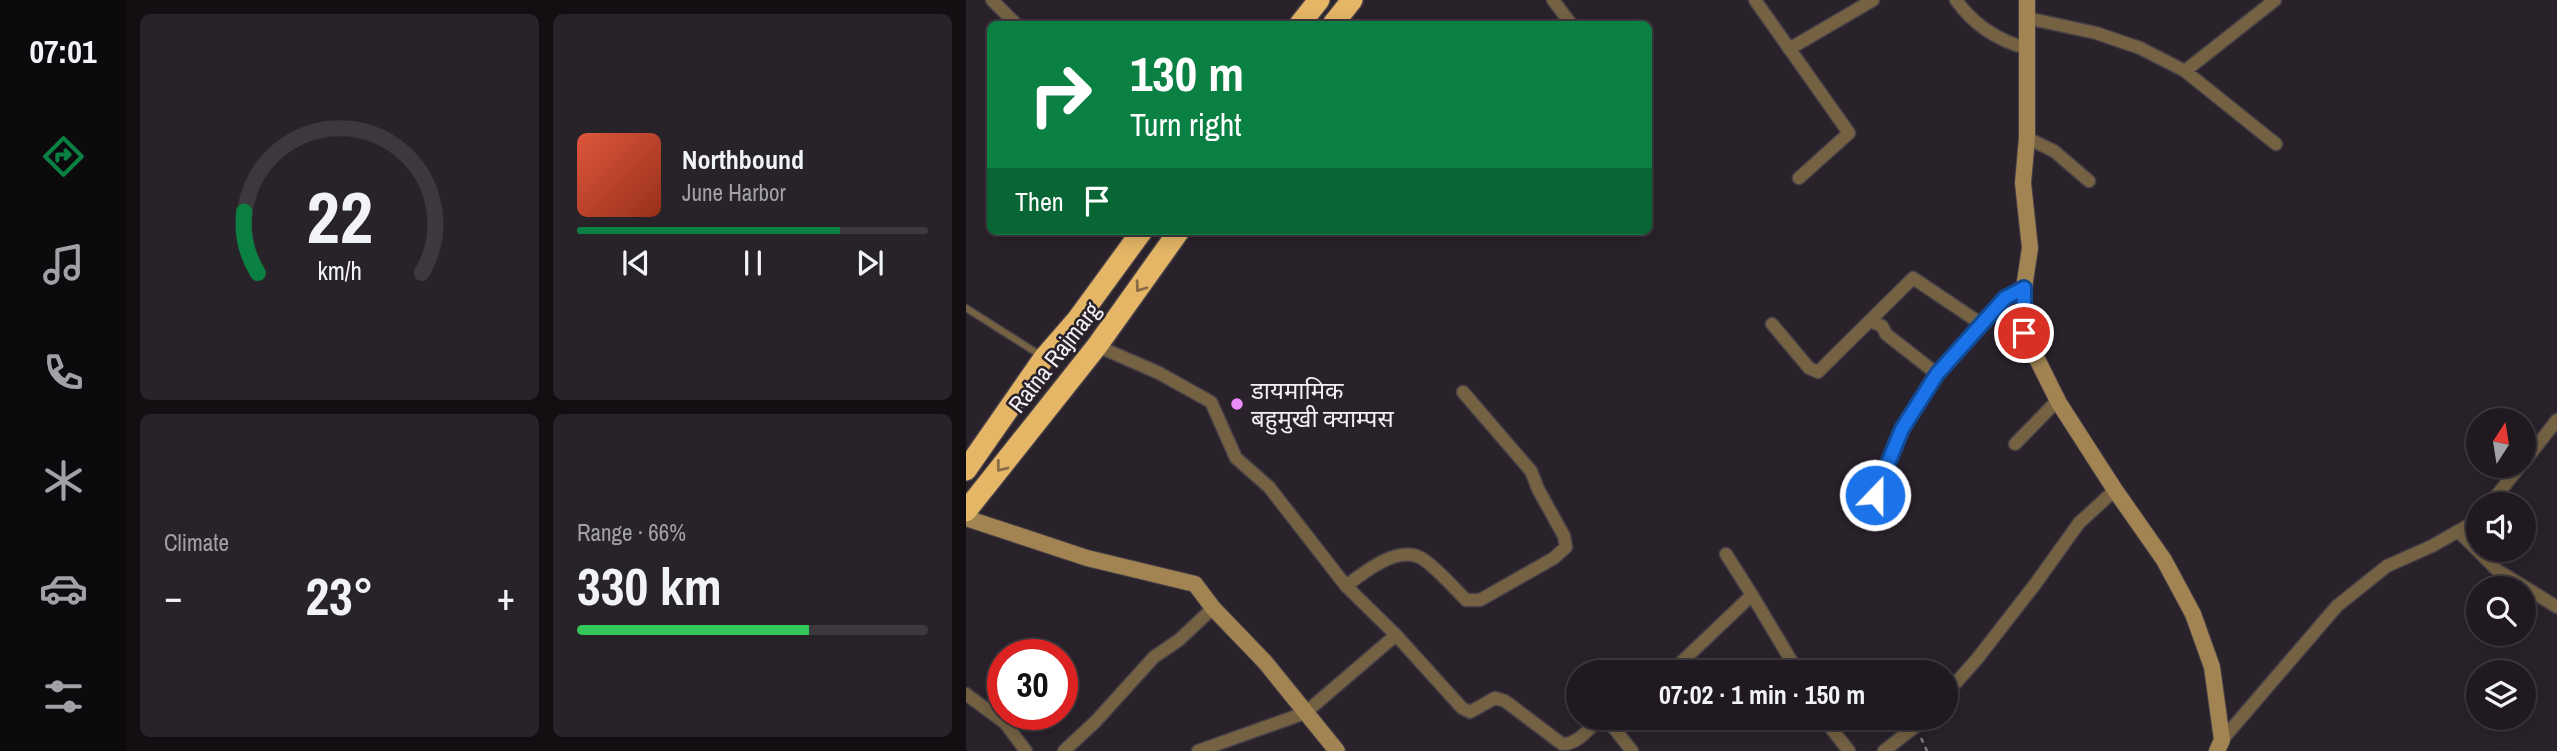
<!DOCTYPE html>
<meta charset="utf-8">
<style>
body{margin:0;font-family:"Archivo Narrow","Noto Sans Devanagari",sans-serif;background:#282329;color:#f1f3f6;height:100vh;display:flex;flex-direction:column;font-size:26px;white-space:nowrap}
*{box-sizing:border-box;margin:0}
p{font-size:23px;color:#a2a1a5}
.icon{flex:none;width:38px;height:38px;fill:none;stroke:currentColor;stroke-width:2;stroke-linecap:round;stroke-linejoin:round}
.map{position:relative;flex:1;overflow:hidden}
.drawer{display:flex;flex-direction:column;gap:14px;padding:14px;background:#120e12;width:840px}
.drawer>*{flex:none}
.top-card{position:absolute;left:21px;top:21px;width:665px;height:214px;border-radius:10px;box-shadow:0 4px 18px #0003,0 0 0 2px #3d383e;background:#0b8043;color:#fff;overflow:hidden}
.needle{width:46px;rotate:12deg}
.controls{position:absolute;left:1500px;top:408px;display:grid;gap:14px}
.controls a{display:grid;place-items:center;width:70px;height:70px;border-radius:50%;background:#201a20;box-shadow:0 4px 18px #0003,0 0 0 2px #3d383e;font-size:35px}
.speed{position:absolute;left:21px;top:639px;display:flex;gap:14px;font-size:35px;font-weight:700;text-align:center}
.speed>*{display:grid;place-content:center;width:91px;height:91px;border-radius:50%;background:#201a20;box-shadow:0 4px 18px #0003,0 0 0 2px #3d383e;line-height:1}
.speed .limit{border:10px solid #d22;background:#fff;color:#111}
.pin{position:absolute;display:grid;place-items:center;width:60px;height:60px;color:#fff;margin:-30px;border:4px solid #fff;border-radius:50%;box-shadow:0 2px 7px #0007}
.me{position:absolute;width:77px;margin:-38px;rotate:22deg;stroke-linejoin:round;filter:drop-shadow(0 0 5px #0008)}
.turn{display:flex;align-items:center;gap:24px;height:147px;padding:0 28px;font-size:32px}
.turn .icon{width:91px;height:91px;stroke-width:2.5}
.turn b{display:block;font-size:49px;line-height:60px}
.then{display:flex;align-items:center;height:66px;padding:0 28px;background:#0003;gap:14px;font-size:26px}
.big{font-size:52px;font-weight:700;line-height:1.1}
.drawer .tile{flex:1;display:flex;flex-direction:column;justify-content:center;gap:10px;min-width:0;padding:0 24px;border-radius:10px;background:#282329}
.drawer .dial{align-items:center;gap:0}
.dial svg{height:182px;overflow:visible;fill:none;stroke:#3d383e;stroke-width:7;stroke-linecap:round;text-anchor:middle}
.dial text{fill:#f1f3f6;stroke:none}
.song{display:flex;align-items:center;gap:21px}
.cover{width:84px;height:84px;border-radius:10px;background:linear-gradient(135deg,hsl(10 70% 55%),hsl(10 70% 35%))}
.played{height:7px;border-radius:4px;background:linear-gradient(90deg,#0b8043 75%,#3d383e 75%)}
.keys{display:flex;justify-content:space-around;direction:ltr}
.heat{display:flex;justify-content:space-between;align-items:center;font-size:38px;direction:ltr}
.charge{height:10px;border-radius:5px;background:linear-gradient(90deg,#34c759 66%,#3d383e 0)}
.drawer .tiles{flex:1;display:grid;gap:14px;grid-template-columns:repeat(2,1fr)}
.trip{position:absolute;left:600px;top:660px;width:392px;height:70px;border-radius:35px;background:#201a20;box-shadow:0 4px 18px #0003,0 0 0 2px #3d383e;font-weight:700;line-height:70px;text-align:center}
main{display:flex;flex:1;min-height:0}
.menu{display:flex;flex-direction:column;width:126px;justify-content:space-around;align-items:center;background:#0d0a0d;color:#a2a1a5}
.menu .icon{width:49px;height:49px}
.menu .on{color:#0b8043}
.menu b{font-size:32px;color:#f1f3f6}
.map>svg:first-child{display:block}
.lines{fill:none;stroke-linecap:round;stroke-linejoin:round}
.lane-casing{stroke:#463f47;stroke-width:9}
.street-casing{stroke:#463f47;stroke-width:15}
.secondary-casing{stroke:#463f47;stroke-width:18}
.highway-casing{stroke:#463f47;stroke-width:24}
.path{stroke:#817a82;stroke-width:2.5;stroke-dasharray:5 5;stroke-linecap:butt}
.lane{stroke:#746243;stroke-width:6}
.street{stroke:#746243;stroke-width:12}
.secondary{stroke:#a28452;stroke-width:16}
.highway{stroke:#e5b666;stroke-width:21}
.oneway{stroke:#886c48}
.route-casing{stroke:#114b97;stroke-width:18}
.route{stroke:#1a73e8;stroke-width:12}
.poi-dot{fill:#ed8cf9;stroke:#2a222b;stroke-width:2.5}
.labels{text-anchor:middle;dominant-baseline:central;stroke-width:5;stroke-linejoin:round;paint-order:stroke}
.street-label{font-size:24px;fill:#f3eef4;stroke:#2a222b}
.poi-label{font-size:24px;fill:#f3eef4;stroke:#2a222b;text-anchor:start}
</style>
<main>
<nav class="menu">
<b>07:01</b>
<svg class="icon on" aria-label="directions" viewBox="0 0 24 24"><path d="M12 3l9 9-9 9-9-9zM9 14v-3h6M13 9l2 2-2 2"/></svg>
<svg class="icon" aria-label="music" viewBox="0 0 24 24"><path d="M9 18V5l10-2v13"/><circle cx="6" cy="18" r="3"/><circle cx="16" cy="16" r="3"/></svg>
<svg class="icon" aria-label="phone" viewBox="0 0 24 24"><path d="M5 4h4l2 5-3 2q2 4 5 5l2-3 5 2v4C11 20 4 13 5 4z"/></svg>
<svg class="icon" aria-label="climate" viewBox="0 0 24 24"><path d="M12 3v18M4 7l16 10M4 17L20 7"/></svg>
<svg class="icon" aria-label="car" viewBox="0 0 24 24"><path d="M5 17H2v-5l4-1 3-4h7l3 4 3 1v5h-3M9 17h6M6 11h13"/><circle cx="7" cy="17" r="2"/><circle cx="17" cy="17" r="2"/></svg>
<svg class="icon" aria-label="filters" viewBox="0 0 24 24"><path d="M4 7h16M4 17h16"/><circle cx="9" cy="7" r="2"/><circle cx="15" cy="17" r="2"/></svg>
</nav>
<section class="drawer">
<div class="tiles">
<div class="tile dial"><svg viewBox="0 0 100 80">
<path d="M14 69A42 42 0 1 1 86 69"/>
<path d="M14 69A42 42 0 0 1 8 42" stroke="#0b8043"/>
<text x="50" y="56" font-size="32" font-weight="700">22</text>
<text x="50" y="72" font-size="11">km/h</text>
</svg></div>
<div class="tile">
<div class="song"><i class="cover"></i><div><b>Northbound</b><p>June Harbor</p></div></div>
<div class="played"></div>
<div class="keys"><svg class="icon" aria-label="previous" viewBox="0 0 24 24"><path d="M18 5L8 12l10 7zM5 5v14"/></svg><svg class="icon" aria-label="pause" viewBox="0 0 24 24"><path d="M8 5v14M16 5v14"/></svg><svg class="icon" aria-label="next" viewBox="0 0 24 24"><path d="M6 5l10 7-10 7zM19 5v14"/></svg></div>
</div>
<div class="tile"><p>Climate</p>
<div class="heat"><a>−</a><b class="big">23°</b><a>+</a></div>
</div>
<div class="tile"><p>Range · 66%</p><b class="big">330 km</b><div class="charge"></div></div>
</div>
</section>
<div class="map">
<svg width="1591" height="751" viewBox="0 0 1591 751">
<rect width="100%" height="100%" fill="#2a222b"/>
<g class="lines">
<g class="lane-casing">
<path id="lane" d="M0,308l74,47"/>
</g>
<g class="street-casing">
<path id="street" d="M26,0l24,24
M587,0l18,24
M789,0l94,133 -50,45
M990,0c18,25 40,40 70,48
M1061,18l69,15 44,15 45,23 91,73
M823,49l84,-49
M1219,71l90,-71
M1061,138l27,13 35,30
M904,321l12,5 4,8 51,40
M806,324l37,44 9,4 95,-94 70,47
M131,346l62,27 52,29 25,56 33,29 77,99 50,49 66,73 8,4 25,-14 10,3 57,43c15,1 28,-16 38,-26
M1049,444l43,-44
M1558,462l33,-42
M909,495l27,-66 35,-55 68,-77 19,-9
M1524,504l30,-38
M1492,531l39,39 60,37
M380,586c18,-14 52,-41 75,-28 13,7 34,31 45,42h14l74,-42 12,-11 -2,-11 -26,-47 -7,-18 -68,-79
M786,595l46,77
M705,672l81,-77 -26,-41
M0,694l39,29 21,28
M980,694l31,-35 59,-76 43,-60 36,-33
M640,718l26,33
M857,718l26,33
M1256,740l115,-134 50,-40 45,-20 37,-21 9,-9
M98,751l32,-30 58,-64 25,-17 34,-32
M232,751l107,-38 91,-78
M918,751l42,-33"/>
</g>
<g class="secondary-casing">
<path id="secondary" d="M1061,0v138l-4,45 7,65 -6,40v45l35,70 56,87 49,70 29,54 19,53 10,73 -5,11
M0,518l121,40 108,26 18,24 52,54 72,89"/>
</g>
<g class="highway-casing">
<path id="highway" d="M334,24l19,-24
M367,24l19,-24
M0,470l78,-112 33,-38 65,-89
M0,511l131,-165 82,-115"/>
</g>
<path class="path" d="M955,738l6,13"/>
<use href="#lane" class="lane"/>
<use href="#street" class="street"/>
<use href="#secondary" class="secondary"/>
<use href="#highway" class="highway"/>
</g>
<defs><path id="oneway-chevron" d="M-2-3.5L2.5 0L-2 3.5" fill="none" stroke-width="1.6" stroke-linecap="round" stroke-linejoin="round" transform="scale(1.75)"/></defs>
<g class="oneway">
<use href="#oneway-chevron" transform="translate(174 287) rotate(126)"/>
<use href="#oneway-chevron" transform="translate(35 467) rotate(128)"/>
</g>
<g class="lines">
<g class="route-casing">
<path id="route" d="M909,495l27,-66 35,-55 68,-76 19,-10v45"/>
</g>
<use href="#route" class="route"/>
</g>
<circle class="poi-dot" cx="271" cy="404" r="7"/>
<g class="labels">
<g class="street-label">
<text transform="translate(88 357) rotate(-52)">Ratna Rajmarg</text>
</g>
<g class="poi-label">
<text x="285" y="390">डायमामिक<tspan x="285" dy="28">बहुमुखी क्याम्पस</tspan></text>
</g>
</g>
</svg>
<div class="controls">
<a><svg class="needle" viewBox="-14 -14 28 28"><path d="M0-13l5 13h-10z" fill="#e53935"/><path d="M0 13l5-13h-10z" fill="#a2a1a5"/></svg></a>
<a><svg class="icon" aria-label="sound" viewBox="0 0 24 24"><path d="M4 9h4l5-4v14l-5-4H4zM17 9q2 3 0 6"/></svg></a>
<a><svg class="icon" aria-label="search" viewBox="0 0 24 24"><circle cx="10" cy="10" r="6"/><path d="M15 15l6 6"/></svg></a>
<a><svg class="icon" aria-label="layers" viewBox="0 0 24 24"><path d="M12 4l9 5-9 5-9-5zM3 14l9 5 9-5"/></svg></a>
</div>
<div class="speed"><div class="limit">30</div></div>
<div class="pin" style="left:1058px;top:333px;background:#d93025"><svg class="icon" aria-label="arrive" viewBox="0 0 24 24"><path d="M6 21V4h12l-3 4 3 4H6"/></svg></div>
<svg class="me" style="left:909px;top:495px" viewBox="-20 -20 40 40"><circle r="17" fill="#1a73e8" stroke="#fff" stroke-width="3"/><path d="M0-11L8 9 0 5-8 9z" fill="#fff"/></svg>
<div class="trip">07:02 · 1 min · 150 m</div>
<div class="top-card">
<div class="turn"><svg class="icon" aria-label="right" viewBox="0 0 24 24"><path d="M7 20v-9h11M14 6l5 5-5 5"/></svg><div><b>130 m</b>Turn right</div></div>
<div class="then">Then<svg class="icon" aria-label="arrive" viewBox="0 0 24 24"><path d="M6 21V4h12l-3 4 3 4H6"/></svg></div>
</div>
</div>
</main>
